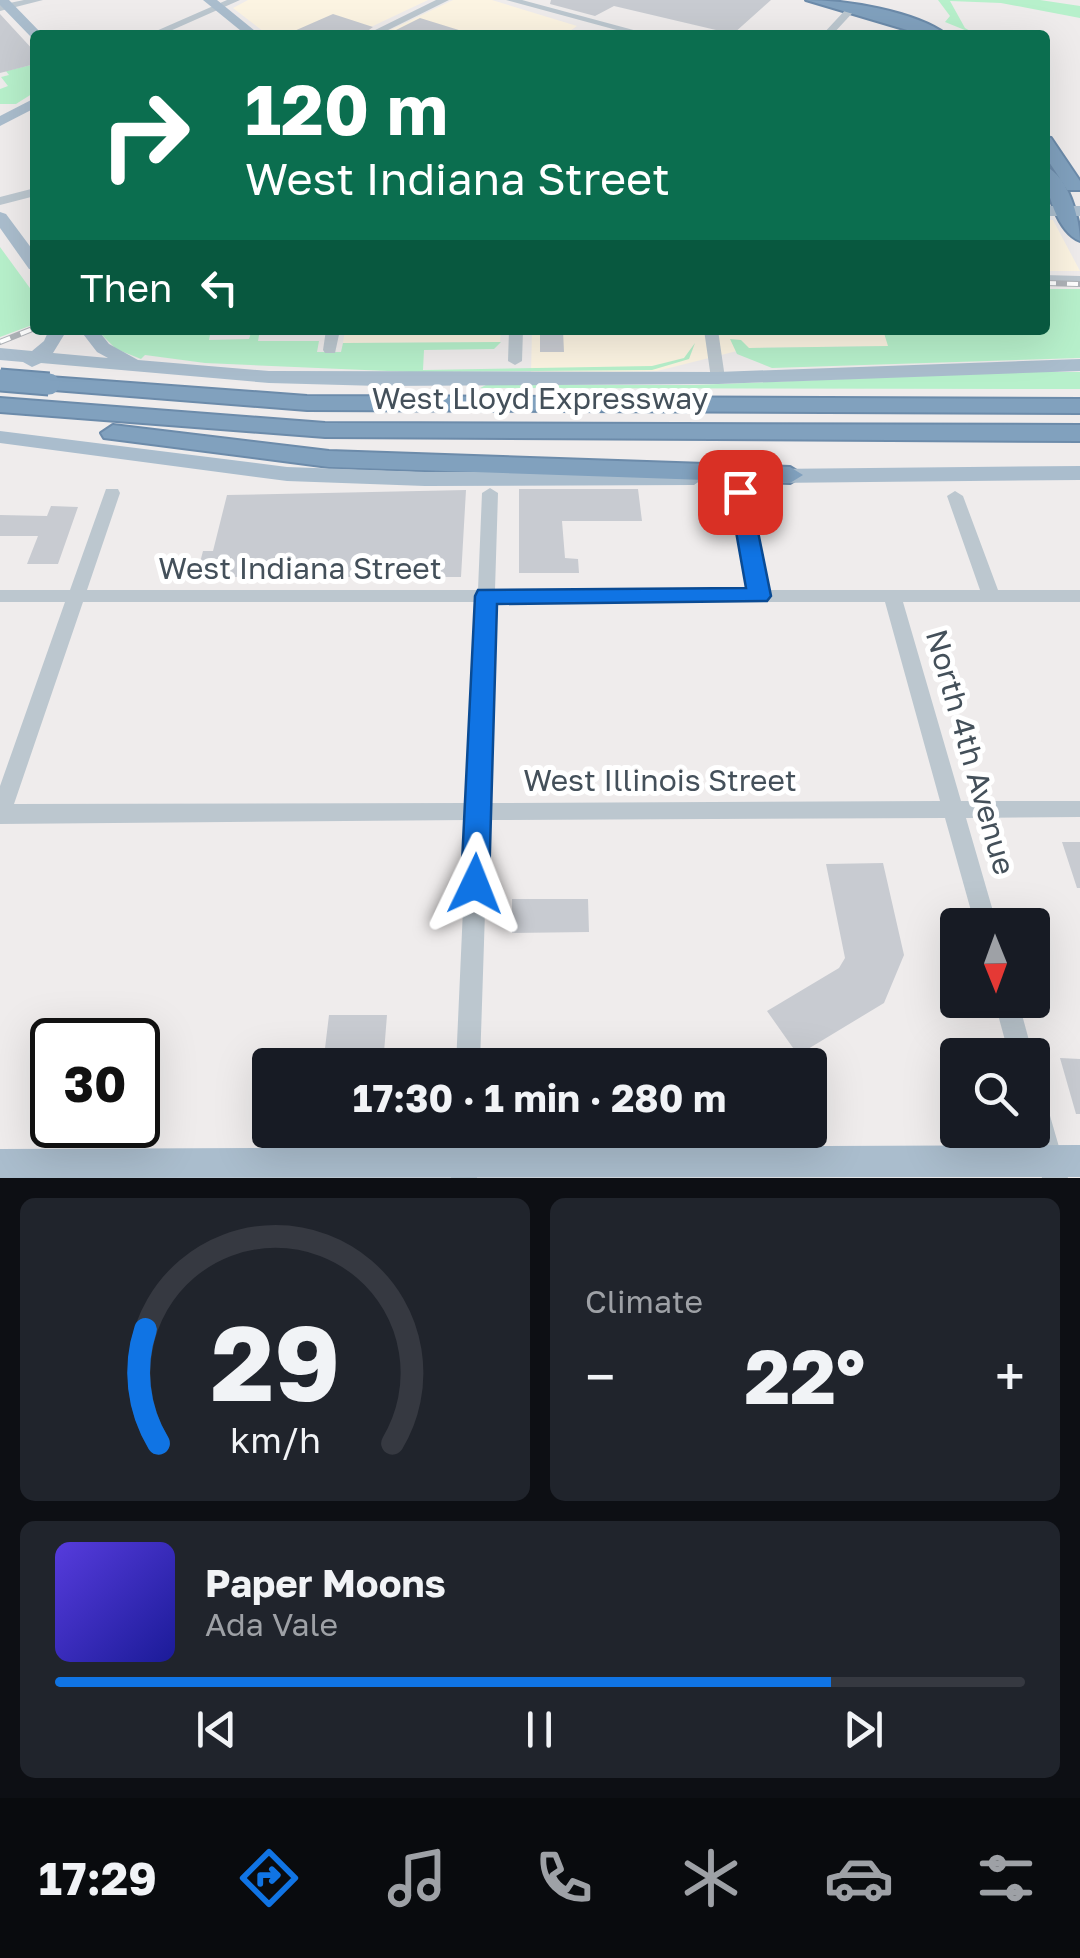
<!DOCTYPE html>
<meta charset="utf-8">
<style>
body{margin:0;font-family:"Golos Text",sans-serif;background:#20242c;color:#f1f3f6;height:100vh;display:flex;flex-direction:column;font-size:38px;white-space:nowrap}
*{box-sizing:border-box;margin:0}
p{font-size:32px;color:#9ea1a6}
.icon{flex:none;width:55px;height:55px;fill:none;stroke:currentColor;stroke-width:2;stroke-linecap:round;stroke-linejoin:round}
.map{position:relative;height:1178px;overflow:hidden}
.side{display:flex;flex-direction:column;gap:20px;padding:20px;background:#0d0f14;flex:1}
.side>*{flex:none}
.guide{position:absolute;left:30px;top:30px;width:1020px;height:305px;border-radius:10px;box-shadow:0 10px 40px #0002;background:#0b6e4f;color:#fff;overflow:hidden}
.needle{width:65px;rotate:179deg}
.buttons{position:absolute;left:940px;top:908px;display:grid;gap:20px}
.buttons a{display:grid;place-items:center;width:110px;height:110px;border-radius:10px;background:#171b24;box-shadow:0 10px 40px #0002;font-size:50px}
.speed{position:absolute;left:30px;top:1018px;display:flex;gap:20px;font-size:50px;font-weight:700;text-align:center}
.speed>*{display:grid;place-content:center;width:130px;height:130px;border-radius:50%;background:#171b24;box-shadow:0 10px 40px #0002;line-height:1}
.speed .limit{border:5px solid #111;border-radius:15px;background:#fff;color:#111}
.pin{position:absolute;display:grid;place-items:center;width:85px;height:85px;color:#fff;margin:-42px;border-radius:20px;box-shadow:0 5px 15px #0006}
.me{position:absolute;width:110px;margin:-55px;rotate:2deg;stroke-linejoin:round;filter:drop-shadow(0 0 8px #0008)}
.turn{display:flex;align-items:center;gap:35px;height:210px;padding:0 50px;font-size:45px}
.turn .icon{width:130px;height:130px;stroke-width:2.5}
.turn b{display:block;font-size:70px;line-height:85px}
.then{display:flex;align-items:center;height:95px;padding:0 50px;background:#0003;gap:20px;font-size:38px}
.big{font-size:75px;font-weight:700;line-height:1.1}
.side .widget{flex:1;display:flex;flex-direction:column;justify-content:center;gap:15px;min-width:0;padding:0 35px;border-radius:15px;background:#20242c}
.side .dial{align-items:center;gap:0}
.dial svg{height:260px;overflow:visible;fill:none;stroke:#363941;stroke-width:7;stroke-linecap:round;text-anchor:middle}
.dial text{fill:#f1f3f6;stroke:none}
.song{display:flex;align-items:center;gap:30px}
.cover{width:120px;height:120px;border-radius:15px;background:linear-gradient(135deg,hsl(250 70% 55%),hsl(240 70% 35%))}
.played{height:10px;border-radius:5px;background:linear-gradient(90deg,#1074e4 80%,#363941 80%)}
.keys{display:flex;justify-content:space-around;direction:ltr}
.heat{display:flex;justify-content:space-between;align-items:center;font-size:55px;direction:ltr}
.side .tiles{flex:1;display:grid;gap:20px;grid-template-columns:1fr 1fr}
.widget:last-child{grid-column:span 2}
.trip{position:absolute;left:252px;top:1048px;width:575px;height:100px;border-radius:10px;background:#171b24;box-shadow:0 10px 40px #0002;font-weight:700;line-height:100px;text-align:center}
.tabs{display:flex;height:160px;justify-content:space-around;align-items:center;background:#090b0e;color:#9ea1a6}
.tabs .icon{width:70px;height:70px}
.tabs .selected{color:#1074e4}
.tabs b{font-size:45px;color:#f1f3f6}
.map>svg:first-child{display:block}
.commercial{fill:#fcf4e2}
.green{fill:#b7f0cb}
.building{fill:#c8cbd1}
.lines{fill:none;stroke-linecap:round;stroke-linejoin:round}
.highway-casing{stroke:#6c8baa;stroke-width:4}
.minor{fill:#bcc7cf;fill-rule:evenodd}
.major{fill:#aabdcd;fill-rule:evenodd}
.highway{fill:#81a1be;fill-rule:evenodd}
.rail-casing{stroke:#aeb2b7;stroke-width:6}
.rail{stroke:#fff;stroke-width:4;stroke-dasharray:11;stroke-linecap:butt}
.highway-bridge-casing{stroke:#6c8baa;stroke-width:25;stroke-linecap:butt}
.highway-bridge{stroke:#81a1be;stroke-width:21}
.route{fill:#1074e4;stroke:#0a4b94;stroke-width:2.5}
.labels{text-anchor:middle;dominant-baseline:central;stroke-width:10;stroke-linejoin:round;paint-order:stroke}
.street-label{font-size:30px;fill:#44505a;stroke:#fff}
</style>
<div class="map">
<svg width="1080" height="1178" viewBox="0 0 1080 1178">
<rect width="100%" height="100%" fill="#efecec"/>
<path class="commercial" d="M248,0h180l-74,35h-86l-35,-27z
M453,0h39l85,26 -13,9h-184z
M1045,220h8l27,51h-35z
M345,330h156l-1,12 -157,1z
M532,330h351l6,16 -140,2 -92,23 -126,3z"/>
<path class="green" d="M938,0h102l40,6v12l-79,-15 -51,-2 15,27 12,7 -32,-13 5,-6z
M35,64v28l-19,12h-16v-15l8,-3 -7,-9 8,-2 -3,-4z
M0,247l35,48v29l-35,13z
M1045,289h35v69l-308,10 -35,-14 -7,-15 11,1 8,8 139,-2 -5,-16h162z
M97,330h114l-2,10 40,-1 3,-9h8l-2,11h61l-2,11h24l2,-9 158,-1 -7,7 -70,1 -1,20 229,-4 32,-8 11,-15 -6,16 -37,11 -241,2 -206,-9 -60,-8 -4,4 -25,-10z
M1019,372h61v17l-600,-1 6,-3h208z"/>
<path class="building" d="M551,0h220l-38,34 -119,-28 -19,10 -45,-12z
M0,14l35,38v12l-35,9z
M333,14l40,13 -11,8h-77z
M420,18l42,13v4h-76z
M540,330h23l1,22h-24z
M519,489h119l4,32h-80l3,37 13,1 1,14h-60z
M466,490l-5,87h-254l2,-7h-11l5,-19h10l14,-56z
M51,506l27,1 -20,57h-31l11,-28h-38v-21l47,1z
M1062,842h18v46h-3z
M883,863l21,92 -20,48 -86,52 -31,-44 72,-43 6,-10 -19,-94z
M512,899h76l1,33 -77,1z
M329,1015h58l-4,50h-60z
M1060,1058l20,1v55h-4z"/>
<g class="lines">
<g class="highway-casing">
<path id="highway" d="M806,0c39,0 109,11 141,35h-23z
M1045,137l6,1 29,43v9h-13l-2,-4 -20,-30z
M1045,166c23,10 35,52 35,75 -23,-9 -35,-52 -35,-75z
M49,377l258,19 773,3v14l-773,-3 -266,-21 -4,-5z
M0,398l325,25 755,2v16l-755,-4 -325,-25z
M113,425l216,26 461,16 13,8 -13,8 -461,-16 -225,-29 -3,-5z"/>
</g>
<path class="minor" d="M24,0h19l-43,11v-6z
M227,0h13l-79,35h-14z
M436,0h13l-71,35h-13z
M506,0h16l130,35h-17z
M849,6l8,2 -25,27h-10z
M35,188v8l-35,9v-8z
M1045,275l35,1v8l-35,-1z
M326,330h14l-5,23h-10l-2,-3z
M509,330h14l-1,31 -7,4 -7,-4z
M704,330h14l7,48 -2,3 -5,1 -7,-4z
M740,487l8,5 19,98h213l-33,-94 8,-5 8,5 35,94h82v12h-177l58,199h119v16l-114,1 31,107h-22l-30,-107 -457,2 -8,245h-24l11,-245 -467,4v-38l65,-184h-65v-12h70l36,-101h12l2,4 -33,97h391l4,-97 8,-5 8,5 -3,97h254l-17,-98zM83,602h394l-9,201 -454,1zM495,602h390l55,199 -452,2z
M994,1000h24l15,55 -1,1 -23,-1z
M1032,1083l9,4 3,8 24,83h-26l-13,-48h3z
M454,1130h24l-1,48h-26z"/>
<path class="major" d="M0,0h9l34,35 -11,3 -32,-33z
M203,0h14l43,35h-14z
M35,98v10l-35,18v-10z
M1045,206h35v10h-35z
M0,212l6,2 29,39v17l-6,-1 -29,-41z
M49,330h18l-14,23 55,5 -11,-6 -17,-22h18l11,14 29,16 131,11 449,1 362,-13v12l-362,13 -338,2 -111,-3 -228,-20 -9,4 -9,-5 -23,-2v-12l32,3 12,-10z
M0,431l287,36 138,5 269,-1 10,7 -10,7 -269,1 -138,-5 -287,-38z
M1080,466v14l-309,3 -10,-7 10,-7z
M1080,1145v32l-1080,1v-29z"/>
<use href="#highway" class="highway"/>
<g class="rail-casing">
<path id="rail" d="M1045,283l35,1
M0,342l35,-14"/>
</g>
<use href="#rail" class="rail"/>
<g class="highway-bridge-casing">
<path id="highway-bridge" d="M0,380l49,4"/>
</g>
<use href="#highway-bridge" class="highway-bridge"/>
</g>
<path class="route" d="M740,485l10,7 21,104 -4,5 -270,3 -8,280 -4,9 -10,3 -10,-3 -4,-9 14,-288 3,-6 268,-2 -17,-96z"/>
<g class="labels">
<g class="street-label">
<text x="540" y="398">West Lloyd Expressway</text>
<text x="300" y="568">West Indiana Street</text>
<text transform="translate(971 752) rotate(74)">North 4th Avenue</text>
<text x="660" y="780">West Illinois Street</text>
</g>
</g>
</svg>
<div class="buttons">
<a><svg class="needle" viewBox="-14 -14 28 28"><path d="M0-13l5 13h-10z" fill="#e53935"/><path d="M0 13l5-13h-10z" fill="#9ea1a6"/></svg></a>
<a><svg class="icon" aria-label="search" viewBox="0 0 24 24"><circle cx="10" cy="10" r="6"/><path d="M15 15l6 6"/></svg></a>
</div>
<div class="speed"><div class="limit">30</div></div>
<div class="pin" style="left:740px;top:492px;background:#d93025"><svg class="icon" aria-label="arrive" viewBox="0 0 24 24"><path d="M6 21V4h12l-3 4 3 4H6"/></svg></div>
<svg class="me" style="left:475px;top:884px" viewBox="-20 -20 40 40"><path d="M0-17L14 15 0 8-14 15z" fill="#1074e4" stroke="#fff" stroke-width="4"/></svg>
<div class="trip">17:30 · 1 min · 280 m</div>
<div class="guide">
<div class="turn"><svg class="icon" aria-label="right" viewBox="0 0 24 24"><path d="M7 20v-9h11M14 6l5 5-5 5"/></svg><div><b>120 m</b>West Indiana Street</div></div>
<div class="then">Then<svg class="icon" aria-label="left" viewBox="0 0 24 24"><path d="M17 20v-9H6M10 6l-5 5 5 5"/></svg></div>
</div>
</div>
<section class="side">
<div class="tiles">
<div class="widget dial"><svg viewBox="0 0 100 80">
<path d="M14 69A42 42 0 1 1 86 69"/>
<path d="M14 69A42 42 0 0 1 10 34" stroke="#1074e4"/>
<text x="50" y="56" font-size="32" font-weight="700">29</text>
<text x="50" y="72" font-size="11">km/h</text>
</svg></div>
<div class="widget"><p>Climate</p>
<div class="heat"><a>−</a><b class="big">22°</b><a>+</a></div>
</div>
<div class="widget">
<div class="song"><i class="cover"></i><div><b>Paper Moons</b><p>Ada Vale</p></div></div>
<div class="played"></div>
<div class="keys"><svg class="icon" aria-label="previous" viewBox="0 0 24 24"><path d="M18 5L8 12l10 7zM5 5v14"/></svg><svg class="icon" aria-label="pause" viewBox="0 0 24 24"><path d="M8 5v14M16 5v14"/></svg><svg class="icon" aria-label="next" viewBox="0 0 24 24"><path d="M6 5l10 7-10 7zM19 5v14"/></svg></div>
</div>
</div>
</section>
<nav class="tabs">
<b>17:29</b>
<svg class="icon selected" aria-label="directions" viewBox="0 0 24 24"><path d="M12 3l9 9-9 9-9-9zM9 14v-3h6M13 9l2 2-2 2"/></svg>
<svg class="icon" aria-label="music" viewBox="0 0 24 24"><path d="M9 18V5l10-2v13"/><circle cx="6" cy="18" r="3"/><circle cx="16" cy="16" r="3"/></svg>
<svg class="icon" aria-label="phone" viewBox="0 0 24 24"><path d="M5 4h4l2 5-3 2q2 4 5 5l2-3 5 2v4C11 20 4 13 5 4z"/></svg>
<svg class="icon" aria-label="climate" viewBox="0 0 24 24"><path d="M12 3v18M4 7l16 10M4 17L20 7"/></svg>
<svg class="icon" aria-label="car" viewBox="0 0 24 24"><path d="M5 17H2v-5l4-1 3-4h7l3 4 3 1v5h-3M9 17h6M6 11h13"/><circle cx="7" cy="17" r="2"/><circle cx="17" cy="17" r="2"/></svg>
<svg class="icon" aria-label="filters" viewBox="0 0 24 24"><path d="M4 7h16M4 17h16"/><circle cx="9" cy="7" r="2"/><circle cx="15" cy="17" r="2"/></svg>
</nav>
